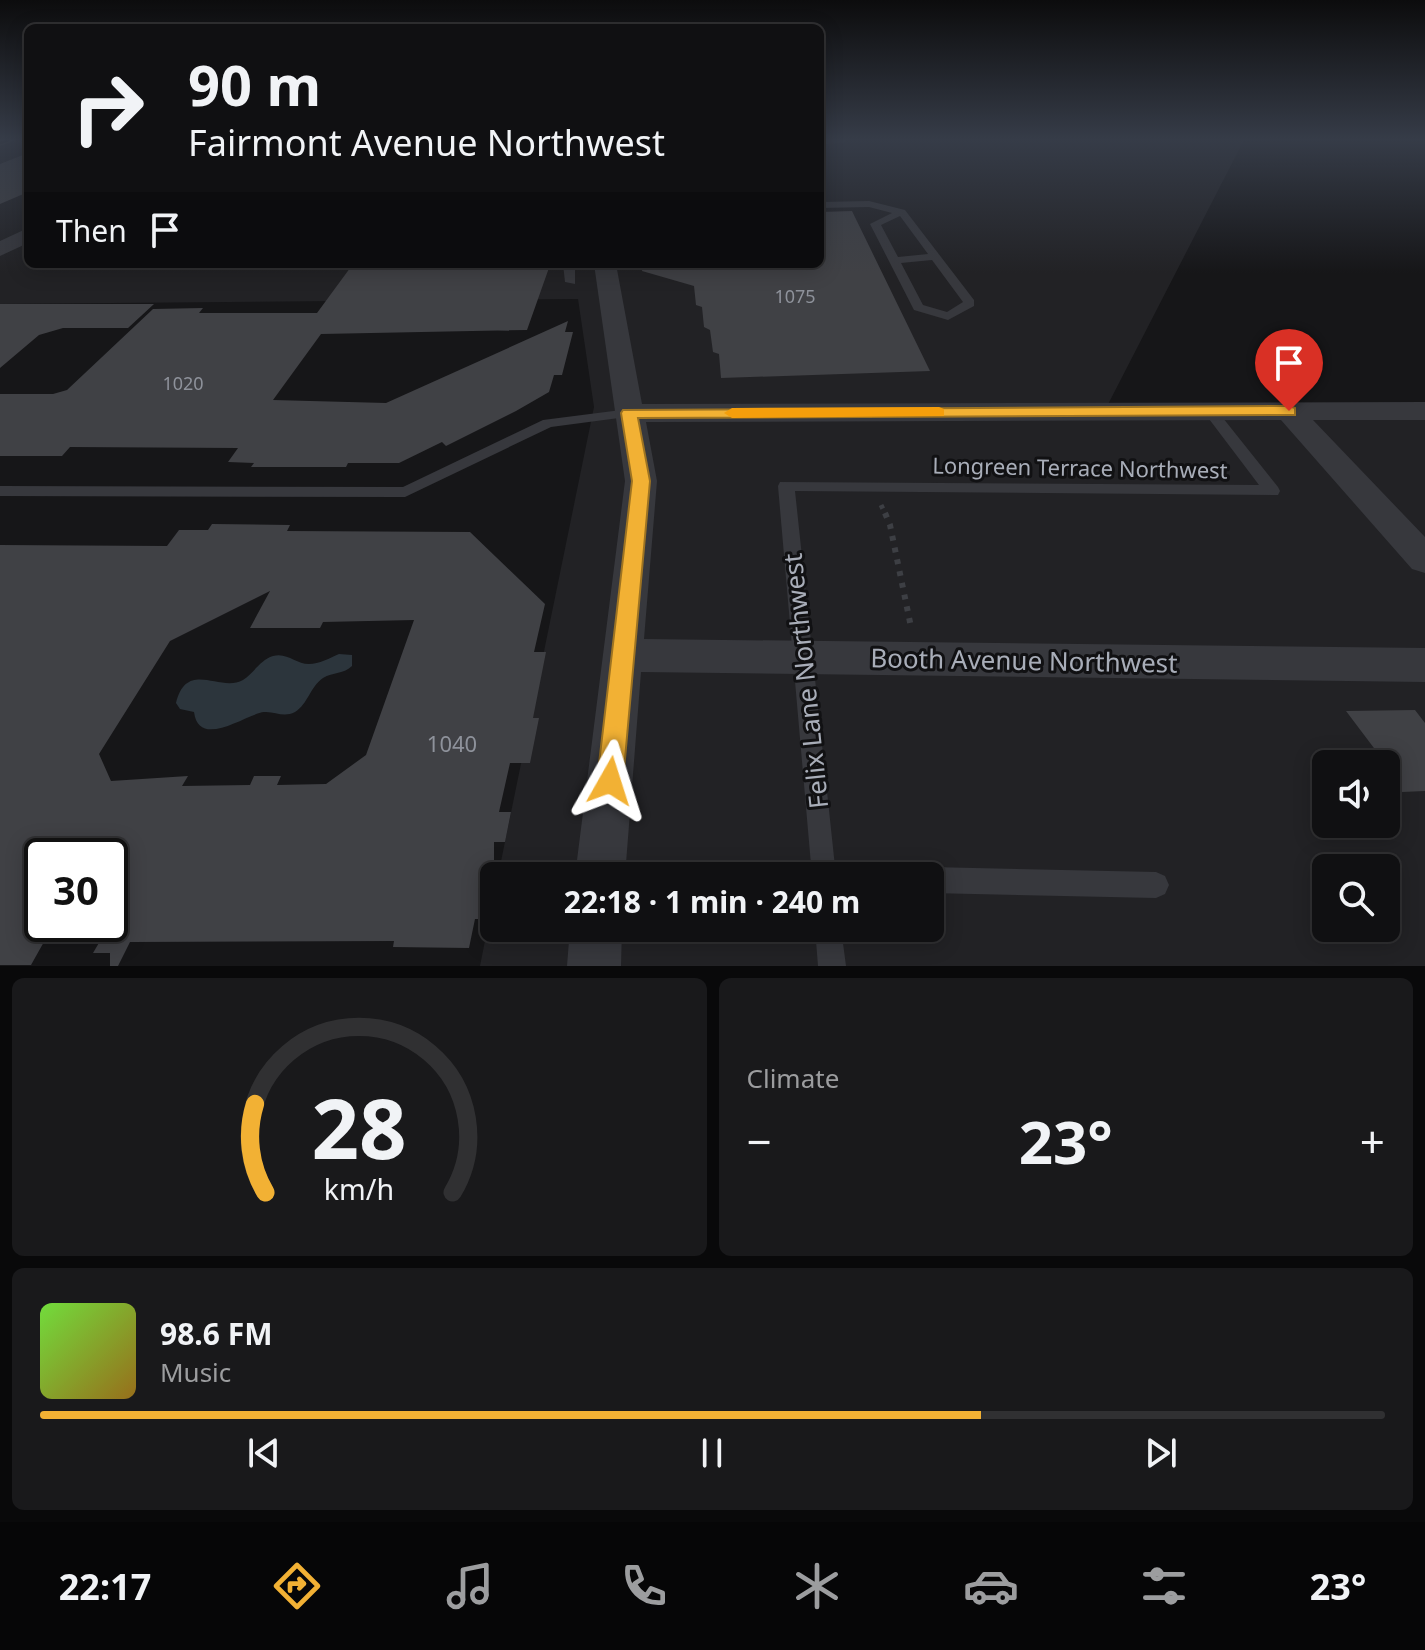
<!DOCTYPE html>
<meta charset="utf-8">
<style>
body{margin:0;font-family:"Noto Sans",sans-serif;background:#19191b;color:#f1f3f6;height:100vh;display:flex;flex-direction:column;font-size:30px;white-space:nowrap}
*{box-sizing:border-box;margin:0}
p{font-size:26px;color:#9c9d9f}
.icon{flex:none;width:44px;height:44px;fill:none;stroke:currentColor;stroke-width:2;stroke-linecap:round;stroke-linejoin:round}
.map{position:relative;height:966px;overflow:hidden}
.side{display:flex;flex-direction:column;gap:12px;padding:12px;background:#09090a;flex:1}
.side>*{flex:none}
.guide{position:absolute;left:24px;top:24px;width:800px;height:244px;border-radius:12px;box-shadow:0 4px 20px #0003,0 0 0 2px #303032;background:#101012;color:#f1f3f6;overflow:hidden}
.fabs{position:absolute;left:1312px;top:750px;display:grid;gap:16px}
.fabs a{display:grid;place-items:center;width:88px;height:88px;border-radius:12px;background:#101012;box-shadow:0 4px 20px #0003,0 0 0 2px #303032;font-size:40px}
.speed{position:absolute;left:24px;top:838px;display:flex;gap:16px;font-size:40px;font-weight:700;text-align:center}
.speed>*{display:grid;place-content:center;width:104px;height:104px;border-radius:50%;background:#101012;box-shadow:0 4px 20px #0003,0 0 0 2px #303032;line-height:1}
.speed .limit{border:4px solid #111;border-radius:12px;background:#fff;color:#111}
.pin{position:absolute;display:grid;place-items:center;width:68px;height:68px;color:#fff;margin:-82px -34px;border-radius:50% 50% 50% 0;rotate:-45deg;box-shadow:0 0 8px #0007}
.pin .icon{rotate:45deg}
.me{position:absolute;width:88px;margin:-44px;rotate:6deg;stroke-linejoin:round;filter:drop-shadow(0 0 6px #0008)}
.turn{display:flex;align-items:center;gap:28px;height:168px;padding:0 32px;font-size:36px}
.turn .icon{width:104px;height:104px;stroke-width:2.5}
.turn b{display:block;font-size:56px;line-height:68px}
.then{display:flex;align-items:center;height:76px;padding:0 32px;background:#0003;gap:16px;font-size:30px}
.big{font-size:60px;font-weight:700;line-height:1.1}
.side .tile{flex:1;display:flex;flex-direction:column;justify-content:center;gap:12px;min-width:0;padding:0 28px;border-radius:12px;background:#19191b}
.side .dial{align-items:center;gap:0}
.dial svg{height:208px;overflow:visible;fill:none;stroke:#303032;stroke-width:7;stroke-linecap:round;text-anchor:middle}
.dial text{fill:#f1f3f6;stroke:none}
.song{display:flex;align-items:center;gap:24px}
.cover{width:96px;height:96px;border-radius:12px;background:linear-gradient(135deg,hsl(100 70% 55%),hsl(40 70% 35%))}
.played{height:8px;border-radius:4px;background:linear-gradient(90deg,#f2b134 70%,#303032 70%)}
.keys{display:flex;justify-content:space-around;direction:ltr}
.heat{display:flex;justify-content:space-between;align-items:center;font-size:44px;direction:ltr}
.side .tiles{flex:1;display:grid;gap:12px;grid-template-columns:1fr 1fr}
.tile:last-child{grid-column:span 2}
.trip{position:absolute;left:480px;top:862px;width:464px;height:80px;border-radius:12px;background:#101012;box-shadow:0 4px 20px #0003,0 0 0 2px #303032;font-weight:700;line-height:80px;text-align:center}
.tab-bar{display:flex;height:128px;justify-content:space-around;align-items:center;background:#060607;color:#9c9d9f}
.tab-bar .icon{width:56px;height:56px}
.tab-bar .active{color:#f2b134}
.tab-bar b{font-size:36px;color:#f1f3f6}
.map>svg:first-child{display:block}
.built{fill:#222225;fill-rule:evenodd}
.water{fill:#2c353c}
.building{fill:#404145;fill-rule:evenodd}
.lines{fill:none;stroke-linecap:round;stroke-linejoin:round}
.path-far1{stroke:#3d3f44;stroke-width:5;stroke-dasharray:4 6;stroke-linecap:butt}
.path{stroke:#3d3f44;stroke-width:6;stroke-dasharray:5 7;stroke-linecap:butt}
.lane{fill:#37383d;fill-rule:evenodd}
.street{fill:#37383d;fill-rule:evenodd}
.rail-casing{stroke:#4a4c52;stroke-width:5}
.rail{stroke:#111113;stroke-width:3;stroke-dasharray:10;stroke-linecap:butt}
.route{fill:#f2b134;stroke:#9d7322;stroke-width:2}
.slow{fill:#f59e0b}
.labels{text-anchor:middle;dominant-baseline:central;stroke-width:6;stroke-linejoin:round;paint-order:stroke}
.number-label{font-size:18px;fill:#8e929b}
.street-label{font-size:22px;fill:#a8adb8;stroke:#111113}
.near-number-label{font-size:22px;fill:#8e929b}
.near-street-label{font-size:26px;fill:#a8adb8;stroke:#111113}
</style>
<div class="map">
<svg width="1425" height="966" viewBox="0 0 1425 966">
<rect width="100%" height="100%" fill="#161618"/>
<path class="built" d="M0,138h28v126h792v-126h425l-144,280 324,-2v550h-945l14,-71v33h436v-52h-432l96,-469 -16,-108 -578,5zM1326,764h60v60h-60zM1326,868h60v60h-60z"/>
<path class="water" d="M339,654l13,1v11c-8,8 -19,6 -29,12 -13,9 -15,26 -28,34 -12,6 -20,-1 -31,0 -18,2 -65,38 -70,0l-14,-3 -4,-6c11,-44 44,-10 67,-23 11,-7 17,-20 30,-24 14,-4 23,8 36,8 10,0 21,-6 30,-10z"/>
<path class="building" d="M28,153v39l-28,12v-40z
M852,211l78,160 -209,7 -2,-24 -6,-2 -3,-22 -6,-3 -2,-20 -6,-2 -2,-19 -52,-15 1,-7h177v-52z
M353,264l197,1 -23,65 -206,4 -48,66 113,3 182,-82 -3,11h8l-11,43h-8l-5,17 -33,19 -70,35 -4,-4 -43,21h-51l-2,4h-95l3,-4 -26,-1 10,-14 -168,-1 -8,9h-62v-62h53l14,-4 86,-81 50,-1 -4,5h118z
M0,304h154l-26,24h-65l-24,7 -39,33z
M212,524l78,1 -3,6 183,1 75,72 -11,48h12l-13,66h6l-9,45h-20l-11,49h12l-6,30h-11v48l-6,29h-13l-6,29 -76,-1 1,-6 -264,1 -12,24h-8v-13h-17l17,-29v-68h-68v68h12l-23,41h-31v-420l167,1 12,-16h29zM270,591l-20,37h70l3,-6 91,-2 -48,135 -40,29 -49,1 4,-9h-27l-4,9 -68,1 6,-10 -77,5 -12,-27 71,-113z
M1415,710l10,13v68l-23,1 -16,-28 -40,-53z"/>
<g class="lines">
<path class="path-far1" d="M881,505l5,10"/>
<path class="path" d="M885,513l5,12 21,102"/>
<path class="lane" d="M847,139l-3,4 -24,1v-4z
M869,201l36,9 69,90v6l-26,14 -34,-10 -44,-86 22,-11 -23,-6 -49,1v-6zM900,216l28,38 -30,3 -17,-32zM932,260l31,42 -16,10 -24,-7 -22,-42z
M563,264h12v20l-10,-2z
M1210,407l5,1 63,79 2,4 -2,4 -483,-4 41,385h-24l-34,-390 2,-4 479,3 -56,-74z
M629,409l5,1 2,3 -2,3 -83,11 -146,70 -405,-1v-10l403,1 140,-67z
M930,867l226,5 9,4 4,9 -4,9 -9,4 -226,-5v-17h-11l2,-5z
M815,928h26l5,38h-28z"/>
<path class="street" d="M28,228v15l-28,13v-15z
M594,264h22l26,140 783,-2v18h-112l112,117v36l-13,-4 -131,-149 -635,2 11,59 -13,158 781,9v34l-784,-10 -16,204h-50l50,-395z
M570,928h52l-1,38h-54z"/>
<g class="rail-casing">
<path id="rail" d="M0,143l14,-5"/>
</g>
<use href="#rail" class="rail"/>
</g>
<linearGradient id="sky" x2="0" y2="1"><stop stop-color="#0c0c0d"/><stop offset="0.51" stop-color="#363c48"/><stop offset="1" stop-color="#363c48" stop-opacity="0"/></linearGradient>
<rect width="1425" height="273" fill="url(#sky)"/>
<path class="route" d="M1289,406l6,2v7l-657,3 12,63 -27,300 -4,9 -9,4 -10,-4 -3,-9 35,-300 -11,-68 2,-3z"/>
<path class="slow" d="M939,407l5,2v7l-212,2 -8,-5 8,-5z"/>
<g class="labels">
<g class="number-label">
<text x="795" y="296">1075</text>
<text x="183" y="383">1020</text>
</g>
<g class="street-label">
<text transform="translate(1080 467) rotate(1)">Longreen Terrace Northwest</text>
</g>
<g class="near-number-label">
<text x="452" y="743">1040</text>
</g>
<g class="near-street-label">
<text transform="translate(1024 660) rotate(1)">Booth Avenue Northwest</text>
<text transform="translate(805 681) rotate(-96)">Felix Lane Northwest</text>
</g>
</g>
</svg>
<div class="fabs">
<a><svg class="icon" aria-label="sound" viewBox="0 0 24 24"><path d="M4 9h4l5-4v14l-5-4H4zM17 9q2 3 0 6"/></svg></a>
<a><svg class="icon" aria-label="search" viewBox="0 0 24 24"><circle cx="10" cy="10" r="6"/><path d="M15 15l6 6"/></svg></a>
</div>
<div class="speed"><div class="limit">30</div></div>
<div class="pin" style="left:1289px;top:411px;background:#d93025"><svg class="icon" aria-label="arrive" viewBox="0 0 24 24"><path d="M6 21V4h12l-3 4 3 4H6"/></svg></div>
<svg class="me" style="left:610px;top:781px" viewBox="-20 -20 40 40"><path d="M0-17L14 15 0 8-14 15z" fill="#f2b134" stroke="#fff" stroke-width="4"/></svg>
<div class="trip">22:18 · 1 min · 240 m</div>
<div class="guide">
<div class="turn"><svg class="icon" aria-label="right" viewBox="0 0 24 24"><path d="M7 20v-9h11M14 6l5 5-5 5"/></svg><div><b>90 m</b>Fairmont Avenue Northwest</div></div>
<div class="then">Then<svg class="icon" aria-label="arrive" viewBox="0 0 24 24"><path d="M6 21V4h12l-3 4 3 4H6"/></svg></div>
</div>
</div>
<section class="side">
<div class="tiles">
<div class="tile dial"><svg viewBox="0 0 100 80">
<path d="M14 69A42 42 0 1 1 86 69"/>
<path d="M14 69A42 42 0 0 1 10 35" stroke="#f2b134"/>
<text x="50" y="56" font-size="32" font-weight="700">28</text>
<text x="50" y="72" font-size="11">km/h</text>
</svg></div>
<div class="tile"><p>Climate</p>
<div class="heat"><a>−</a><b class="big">23°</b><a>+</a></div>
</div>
<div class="tile">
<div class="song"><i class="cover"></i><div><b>98.6 FM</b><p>Music</p></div></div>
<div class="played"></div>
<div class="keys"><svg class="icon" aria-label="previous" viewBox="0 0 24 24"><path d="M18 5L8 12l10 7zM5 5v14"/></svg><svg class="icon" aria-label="pause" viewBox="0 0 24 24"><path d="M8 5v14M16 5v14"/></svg><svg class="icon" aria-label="next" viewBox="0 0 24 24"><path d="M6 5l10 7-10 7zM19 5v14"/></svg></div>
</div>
</div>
</section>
<nav class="tab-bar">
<b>22:17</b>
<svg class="icon active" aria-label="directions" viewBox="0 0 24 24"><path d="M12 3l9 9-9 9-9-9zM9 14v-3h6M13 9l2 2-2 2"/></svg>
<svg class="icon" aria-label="music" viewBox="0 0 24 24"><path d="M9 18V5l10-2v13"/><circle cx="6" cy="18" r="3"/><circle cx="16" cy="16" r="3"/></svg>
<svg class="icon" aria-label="phone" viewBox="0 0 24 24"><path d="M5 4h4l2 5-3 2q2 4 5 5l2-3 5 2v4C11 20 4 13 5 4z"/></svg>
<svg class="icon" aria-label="climate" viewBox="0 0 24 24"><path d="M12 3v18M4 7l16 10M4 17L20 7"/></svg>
<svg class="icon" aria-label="car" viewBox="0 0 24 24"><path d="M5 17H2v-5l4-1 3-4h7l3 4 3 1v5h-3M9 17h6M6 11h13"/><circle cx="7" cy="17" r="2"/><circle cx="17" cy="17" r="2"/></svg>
<svg class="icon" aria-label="filters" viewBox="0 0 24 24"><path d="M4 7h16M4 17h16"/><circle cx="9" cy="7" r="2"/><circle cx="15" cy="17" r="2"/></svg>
<b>23°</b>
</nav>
